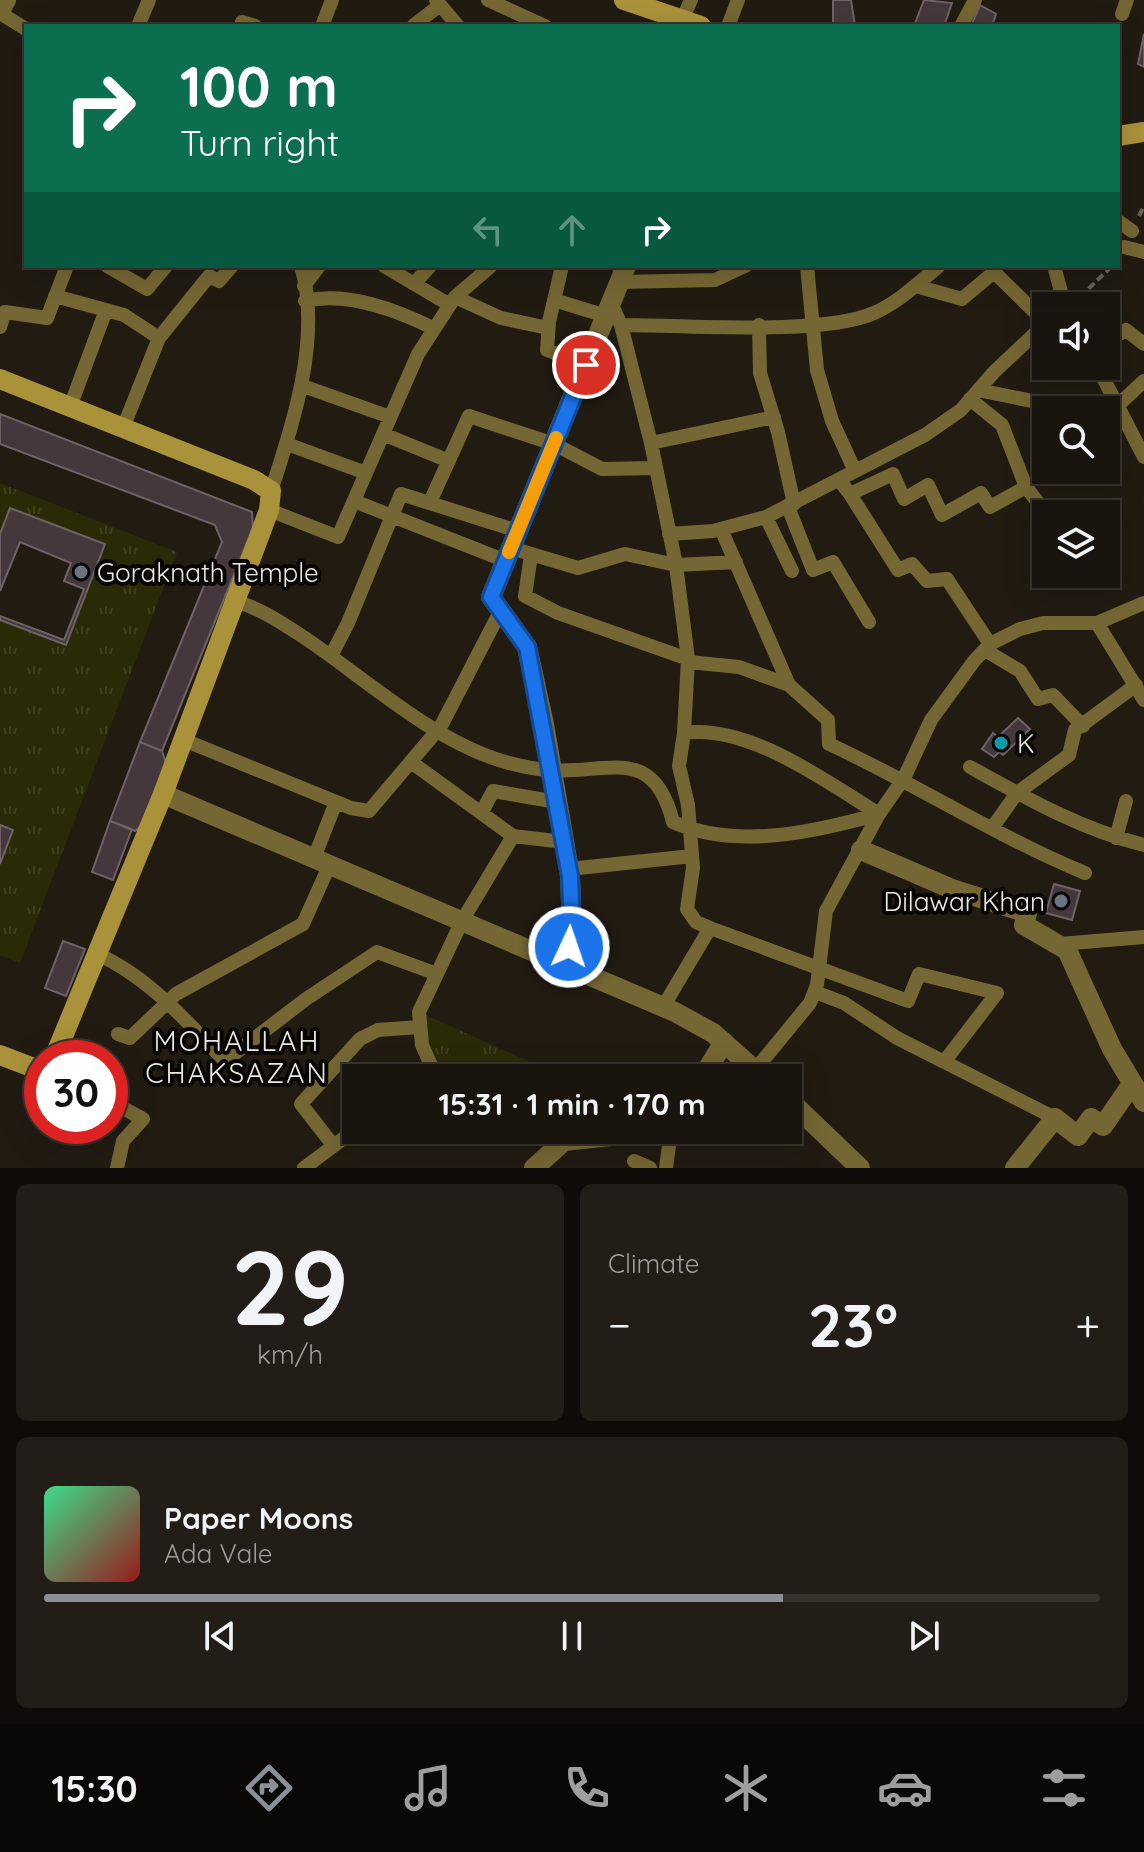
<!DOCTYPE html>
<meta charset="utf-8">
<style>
body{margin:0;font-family:Quicksand,sans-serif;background:#221d17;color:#f1f3f6;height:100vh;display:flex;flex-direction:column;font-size:30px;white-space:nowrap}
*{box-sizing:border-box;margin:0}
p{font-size:26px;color:#9f9e9e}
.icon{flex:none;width:44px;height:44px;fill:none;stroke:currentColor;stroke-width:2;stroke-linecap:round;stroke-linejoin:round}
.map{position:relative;height:1168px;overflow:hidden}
.drawer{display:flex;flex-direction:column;gap:16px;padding:16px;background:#0e0b08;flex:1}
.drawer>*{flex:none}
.top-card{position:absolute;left:24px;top:24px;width:1096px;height:244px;border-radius:0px;box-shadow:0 8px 32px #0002,0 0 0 2px #37332e;background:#0b6e4f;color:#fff;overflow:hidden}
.buttons{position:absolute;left:1032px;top:292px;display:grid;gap:16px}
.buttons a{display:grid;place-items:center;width:88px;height:88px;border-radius:0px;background:#19140e;box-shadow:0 8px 32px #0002,0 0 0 2px #37332e;font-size:40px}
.speed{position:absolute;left:24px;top:1040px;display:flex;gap:16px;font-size:40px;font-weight:700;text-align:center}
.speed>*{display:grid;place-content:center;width:104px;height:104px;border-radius:50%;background:#19140e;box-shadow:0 8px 32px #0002,0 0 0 2px #37332e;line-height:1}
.speed .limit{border:12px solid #d22;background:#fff;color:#111}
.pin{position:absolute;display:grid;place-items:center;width:68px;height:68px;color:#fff;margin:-34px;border:4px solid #fff;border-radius:50%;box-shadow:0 2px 8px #0007}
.me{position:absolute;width:88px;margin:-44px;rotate:3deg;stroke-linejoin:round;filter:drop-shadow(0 0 6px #0008)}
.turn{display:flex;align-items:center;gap:28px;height:168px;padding:0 24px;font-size:36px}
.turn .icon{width:104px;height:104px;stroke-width:2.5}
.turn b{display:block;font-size:56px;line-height:68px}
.lanes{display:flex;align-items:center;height:76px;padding:0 24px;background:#0003;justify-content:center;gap:40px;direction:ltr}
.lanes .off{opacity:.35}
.big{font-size:60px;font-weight:700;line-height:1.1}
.drawer .tile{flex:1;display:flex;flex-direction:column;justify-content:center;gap:12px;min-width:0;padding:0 28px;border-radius:12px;background:#221d17}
.drawer .dial{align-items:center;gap:0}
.dial b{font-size:104px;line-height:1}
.song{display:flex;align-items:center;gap:24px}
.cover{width:96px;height:96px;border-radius:12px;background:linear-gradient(135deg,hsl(150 70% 55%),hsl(0 70% 35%))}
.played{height:8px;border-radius:4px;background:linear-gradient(90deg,#8c9099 70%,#37332e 70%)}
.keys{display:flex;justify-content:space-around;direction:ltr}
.heat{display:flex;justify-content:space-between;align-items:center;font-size:44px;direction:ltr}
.drawer .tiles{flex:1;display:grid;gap:16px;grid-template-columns:1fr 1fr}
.tile:last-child{grid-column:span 2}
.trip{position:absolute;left:342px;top:1064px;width:460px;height:80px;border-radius:0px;background:#19140e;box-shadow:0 8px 32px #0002,0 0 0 2px #37332e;font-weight:700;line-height:80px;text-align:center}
.dock{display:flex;height:128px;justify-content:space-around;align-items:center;background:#0a0806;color:#9f9e9e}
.dock .icon{width:56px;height:56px}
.dock .selected{color:#8c9099}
.dock b{font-size:36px;color:#f1f3f6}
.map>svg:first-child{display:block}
.park{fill:url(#park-tufts)}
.building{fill:#45383d;stroke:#6f6266;stroke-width:2}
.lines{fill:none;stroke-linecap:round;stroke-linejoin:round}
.path{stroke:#68625a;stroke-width:4;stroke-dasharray:8 4;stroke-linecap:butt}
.lane{stroke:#756733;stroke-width:14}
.street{stroke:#756733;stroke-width:20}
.secondary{stroke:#a99239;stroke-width:20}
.route-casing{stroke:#114b97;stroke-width:20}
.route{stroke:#1a73e8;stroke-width:14}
.slow{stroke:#f59e0b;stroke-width:14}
.worship-dot{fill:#6b7280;stroke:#080604;stroke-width:3}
.culture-dot{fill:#0f9aa8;stroke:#080604;stroke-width:3}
.labels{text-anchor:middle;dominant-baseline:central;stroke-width:8;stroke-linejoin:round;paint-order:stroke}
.poi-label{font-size:26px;fill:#ece8e2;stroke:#080604;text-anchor:start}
.neighbourhood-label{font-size:28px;letter-spacing:2px;fill:#ece8e2;stroke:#080604}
</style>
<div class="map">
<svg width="1144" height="1168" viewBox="0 0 1144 1168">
<defs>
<pattern id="park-tufts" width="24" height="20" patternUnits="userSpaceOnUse" patternTransform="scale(2)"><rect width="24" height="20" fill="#2a2b06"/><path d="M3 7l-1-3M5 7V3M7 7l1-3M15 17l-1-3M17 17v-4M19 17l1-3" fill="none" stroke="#3f401e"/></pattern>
</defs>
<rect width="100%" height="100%" fill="#211b12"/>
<path class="park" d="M0,483l177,69 -157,411 -20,-8v-91l13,-34 -13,-5v-205l66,24 39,-99 -95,-37 -10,26z
M419,1012l111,50 -3,12 -51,4 -5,-10 -37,4z"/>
<path class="building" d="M833,0h18l4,26h-22z
M924,0l28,3 -8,23h-30z
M980,5l16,9 -4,12h-21z
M1144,34v33l-6,-3z
M0,414l252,98 1,16 -91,223 -22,-9 82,-200 -7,-17 -215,-81z
M10,508l95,36 -39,101 -66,-25v-4l64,24 20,-51 -20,-8 7,-18 -51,-21 -20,49v-57z
M1018,718l12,11 -27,26 -4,-3 -5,5 -12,-8 11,-16 5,4z
M140,742l22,9 6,18 -19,51 -14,11 -25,-10z
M110,821l22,8 -19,51 -21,-8z
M0,825l13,5 -13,34z
M1054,884l26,7 -8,29 -26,-7z
M63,941l22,8 -19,47 -21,-8z
M729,1068l10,10h-20z"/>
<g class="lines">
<path class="path" d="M1139,216l5,-10
M1080,297l32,-31"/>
<path class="lane" d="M436,0l22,26
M488,0l57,26
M0,13l26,16
M1122,14l5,-14
M682,20l9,-20
M242,22l13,4
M138,26l11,-26
M322,26l10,-26
M413,26l27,-21
M728,26l10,-26
M961,26l14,-26
M1118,221l14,10
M1124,247l20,5
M107,266l40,23 19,-23
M384,266l66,39
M562,266l-13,56 -2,28 39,15
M807,266l10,104 15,51 23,50
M1054,266l11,40
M619,282l96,-2 30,-14
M414,284l16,-18
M304,286l15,-20
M916,286l46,13 32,-27 52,51
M55,296l69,19 35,23 50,-62 10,5 13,-15
M455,297l36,-31
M554,300l52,16
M305,301c42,-10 91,9 128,27
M611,303l10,22 30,118 25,122 12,94 -4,74 -5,33 9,39 5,63 -6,41 9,13 14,6 198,73 11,-27 78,19 -53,69
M621,325c62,0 201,11 253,-12 25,-11 44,-30 65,-47
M759,325l1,48 18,59 16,72
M0,327l5,-15 42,6 20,-52
M1106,343l20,-13 18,14
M1097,366l47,91
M303,386l87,31
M978,390l98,20
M970,399l32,26 24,62 21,27
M70,407l36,-97
M1080,410l36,-3 28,-26
M123,428l36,-90
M383,434l66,27
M651,443l123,-26
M287,444l79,29
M839,480l11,14 43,-20 11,25 24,-14 14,30 39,-22 9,14 36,-20
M271,491c22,-66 51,-155 30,-225
M850,494l48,76 14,-6 15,17 20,-2 43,65
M354,501l152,60
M430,502l39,-86 85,28 48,25 54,-1
M788,507l25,63 20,-8 36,60
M269,510l69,27 80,-183 37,-57 46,21 47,10
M766,517l26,54
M721,529l68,156
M669,534l44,-3 53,-14 159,-82 36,-25 33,-38 52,-49
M511,548l67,20 47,-14 51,11 60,-3
M531,555l-6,41 33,17 130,46
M235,601c27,8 47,22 70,37 61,41 127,102 197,123 14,4 33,8 48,9 55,5 103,-28 123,52 64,28 142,10 206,-8
M1097,623l47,77
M985,650l35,21 18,28 15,-4 30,31
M331,656l17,-33 53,-129 117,37
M689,662l50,5 50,18 39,35 1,24c87,40 167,92 256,129
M684,733c63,-10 143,49 195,81
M184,740l167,68 18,3 72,-85 60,-116
M411,762l102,74 -51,85 -43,91 3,33 12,27
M970,767c56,31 112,63 174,78
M482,812l11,-21 64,11
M992,828l25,-35 52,-38 6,-25 61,-45
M513,836l51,6
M1116,838l10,-37
M314,858l22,-56
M569,869l123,-13
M1060,944l84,-7
M97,954c52,23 89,67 128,107l81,-62 71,-47 60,22
M815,992l29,11 53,35 158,80
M663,1007l47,-79
M118,1034l12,4 46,-44 127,-70 27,-60
M755,1070l55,-67 7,-18 9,-74 53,-97 25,-36 27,-58 43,-59 16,-17 30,-15 23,-6h54l47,-20
M110,1101l33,18 -20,22 -6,27
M333,1145l-32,-41 59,-65 18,-9 42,-3
M634,1161l16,7
M304,1168l52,-39
M666,1168l5,-38"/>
<path class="street" d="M0,11l6,-11
M163,794l512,218 38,21 51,45
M861,850l91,39 75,24 -3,12 43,25 45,99 32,53
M566,965l6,-36 -2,-53 -26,-152 -17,-77 -36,-50 135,-331
M702,1078l22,-36
M788,1099l72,69
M534,1168l30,-27 103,-11
M1015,1168l40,-50 23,18 13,-18 12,8 29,-42"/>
<path class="secondary" d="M624,0l77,26
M1118,136l26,-4
M0,379l254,101 17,11 -2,19 -106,284 -109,264
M0,1055l42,16"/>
</g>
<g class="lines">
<g class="route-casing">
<path id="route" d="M569,947l3,-18 -2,-53 -43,-229 -36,-50 95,-232"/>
</g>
<use href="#route" class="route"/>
<path class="slow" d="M509,552l47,-114"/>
</g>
<g class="worship-dot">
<circle cx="81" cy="572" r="8"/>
<circle cx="1061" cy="901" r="8"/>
</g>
<circle class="culture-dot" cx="1001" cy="743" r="8"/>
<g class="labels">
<g class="poi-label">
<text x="97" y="572">Goraknath Temple</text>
<text x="1017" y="743">K</text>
<text x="1045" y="901" text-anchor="end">Dilawar Khan</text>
</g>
<g class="neighbourhood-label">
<text x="237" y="1040">MOHALLAH<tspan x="237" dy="32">CHAKSAZAN</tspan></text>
</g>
</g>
</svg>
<div class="buttons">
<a><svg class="icon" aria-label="sound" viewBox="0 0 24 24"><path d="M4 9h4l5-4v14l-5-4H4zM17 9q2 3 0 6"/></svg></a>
<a><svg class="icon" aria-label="search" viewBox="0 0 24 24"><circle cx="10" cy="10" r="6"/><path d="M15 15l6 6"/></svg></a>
<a><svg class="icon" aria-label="layers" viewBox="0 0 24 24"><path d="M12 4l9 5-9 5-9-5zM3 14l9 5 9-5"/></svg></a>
</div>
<div class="speed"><div class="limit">30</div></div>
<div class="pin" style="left:586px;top:365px;background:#d93025"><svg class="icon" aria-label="arrive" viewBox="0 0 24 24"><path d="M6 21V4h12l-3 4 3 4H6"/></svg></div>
<svg class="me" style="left:569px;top:947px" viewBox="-20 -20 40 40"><circle r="17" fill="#1a73e8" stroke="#fff" stroke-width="3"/><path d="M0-11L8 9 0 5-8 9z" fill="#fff"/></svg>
<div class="trip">15:31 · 1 min · 170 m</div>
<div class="top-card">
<div class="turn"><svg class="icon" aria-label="right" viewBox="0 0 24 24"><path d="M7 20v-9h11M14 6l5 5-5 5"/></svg><div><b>100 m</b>Turn right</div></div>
<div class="lanes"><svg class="icon off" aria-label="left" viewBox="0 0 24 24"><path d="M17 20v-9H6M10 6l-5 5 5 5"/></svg><svg class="icon off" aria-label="ahead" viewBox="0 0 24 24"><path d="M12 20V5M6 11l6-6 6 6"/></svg><svg class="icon" aria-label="right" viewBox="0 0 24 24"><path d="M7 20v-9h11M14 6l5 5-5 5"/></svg></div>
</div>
</div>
<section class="drawer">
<div class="tiles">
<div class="tile dial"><b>29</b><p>km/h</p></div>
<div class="tile"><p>Climate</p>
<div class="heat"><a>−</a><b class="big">23°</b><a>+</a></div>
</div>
<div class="tile">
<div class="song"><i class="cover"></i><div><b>Paper Moons</b><p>Ada Vale</p></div></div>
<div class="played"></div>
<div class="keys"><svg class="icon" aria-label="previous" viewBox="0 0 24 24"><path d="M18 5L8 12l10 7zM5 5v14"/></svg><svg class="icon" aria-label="pause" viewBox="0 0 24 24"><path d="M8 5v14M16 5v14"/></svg><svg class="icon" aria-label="next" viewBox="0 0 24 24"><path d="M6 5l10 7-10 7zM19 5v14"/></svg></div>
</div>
</div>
</section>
<nav class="dock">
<b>15:30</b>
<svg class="icon selected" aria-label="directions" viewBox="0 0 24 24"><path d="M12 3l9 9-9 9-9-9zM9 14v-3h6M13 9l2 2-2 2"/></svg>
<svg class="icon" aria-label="music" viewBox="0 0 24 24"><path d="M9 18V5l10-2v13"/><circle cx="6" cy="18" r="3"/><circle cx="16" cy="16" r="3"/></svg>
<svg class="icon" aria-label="phone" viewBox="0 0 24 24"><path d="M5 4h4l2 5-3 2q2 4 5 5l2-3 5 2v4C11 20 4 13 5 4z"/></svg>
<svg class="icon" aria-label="climate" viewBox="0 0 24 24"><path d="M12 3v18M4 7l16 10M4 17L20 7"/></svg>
<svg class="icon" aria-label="car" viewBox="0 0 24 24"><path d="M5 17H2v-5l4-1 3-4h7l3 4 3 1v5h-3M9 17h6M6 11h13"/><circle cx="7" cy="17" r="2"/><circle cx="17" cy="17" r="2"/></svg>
<svg class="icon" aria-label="filters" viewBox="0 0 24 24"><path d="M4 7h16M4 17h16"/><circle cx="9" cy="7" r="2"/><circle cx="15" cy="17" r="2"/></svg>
</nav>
